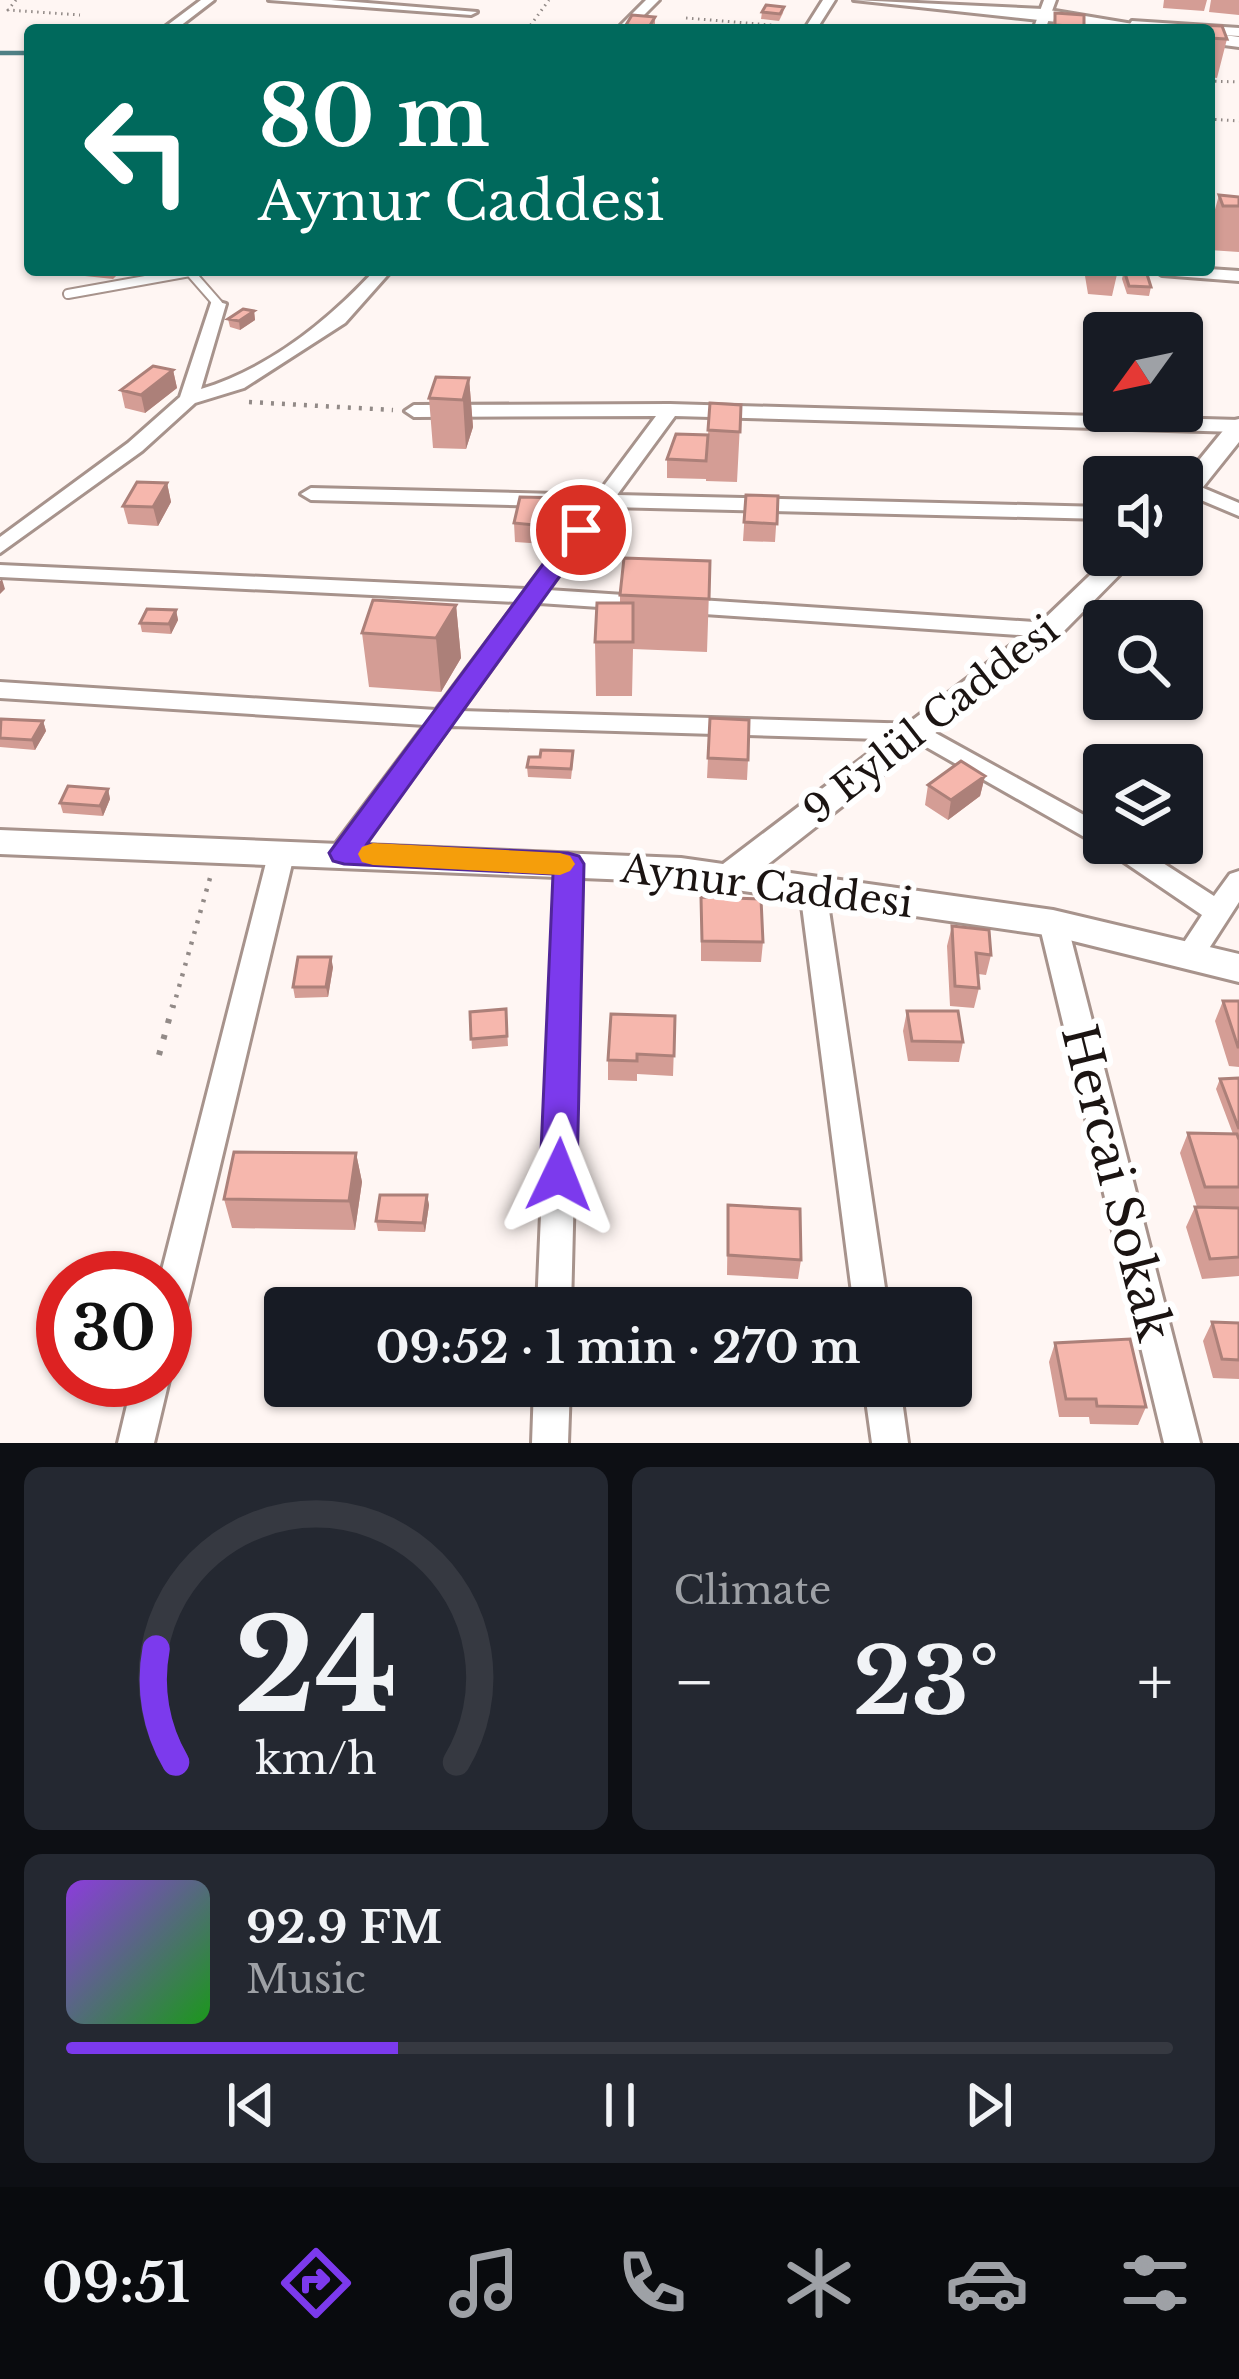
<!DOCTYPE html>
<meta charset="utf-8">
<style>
body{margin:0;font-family:"Libre Baskerville",serif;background:#242831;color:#f1f3f6;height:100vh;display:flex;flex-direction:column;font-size:45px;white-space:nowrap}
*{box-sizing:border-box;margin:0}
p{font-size:39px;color:#9ea1a6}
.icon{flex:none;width:66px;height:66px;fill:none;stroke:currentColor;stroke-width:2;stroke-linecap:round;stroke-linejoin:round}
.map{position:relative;height:1443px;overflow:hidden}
.sheet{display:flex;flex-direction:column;gap:24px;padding:24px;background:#0d0f14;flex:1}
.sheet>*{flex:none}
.guide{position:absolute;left:24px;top:24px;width:1191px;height:252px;border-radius:12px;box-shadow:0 3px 9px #0004;background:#00695c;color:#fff;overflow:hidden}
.needle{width:78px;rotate:237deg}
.buttons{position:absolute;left:1083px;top:312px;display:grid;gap:24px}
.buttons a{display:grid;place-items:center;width:120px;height:120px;border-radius:12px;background:#171b24;box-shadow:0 3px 9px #0004;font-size:60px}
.speed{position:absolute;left:36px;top:1251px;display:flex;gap:24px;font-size:60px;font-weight:700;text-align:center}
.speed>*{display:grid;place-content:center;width:156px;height:156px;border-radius:50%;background:#171b24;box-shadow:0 3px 9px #0004;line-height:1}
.speed .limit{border:18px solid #d22;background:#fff;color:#111}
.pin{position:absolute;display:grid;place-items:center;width:102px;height:102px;color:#fff;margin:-51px;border:6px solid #fff;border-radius:50%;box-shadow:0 3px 12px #0007}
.me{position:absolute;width:132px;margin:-66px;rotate:2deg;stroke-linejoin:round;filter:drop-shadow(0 0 9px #0008)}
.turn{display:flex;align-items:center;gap:42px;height:252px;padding:0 36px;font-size:54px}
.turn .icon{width:156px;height:156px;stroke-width:2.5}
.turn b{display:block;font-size:84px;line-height:102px}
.big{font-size:90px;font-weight:700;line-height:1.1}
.sheet .tile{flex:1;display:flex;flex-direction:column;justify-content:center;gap:18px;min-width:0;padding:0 42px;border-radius:18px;background:#242831}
.sheet .dial{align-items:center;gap:0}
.dial svg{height:312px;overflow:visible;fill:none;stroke:#363941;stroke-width:7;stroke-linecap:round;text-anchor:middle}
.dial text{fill:#f1f3f6;stroke:none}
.song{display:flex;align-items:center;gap:36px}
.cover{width:144px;height:144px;border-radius:18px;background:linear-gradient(135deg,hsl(270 70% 55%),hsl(120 70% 35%))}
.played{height:12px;border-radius:6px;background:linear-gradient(90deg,#7c3aed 30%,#363941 30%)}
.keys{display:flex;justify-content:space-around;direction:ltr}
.heat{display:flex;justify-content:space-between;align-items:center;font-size:66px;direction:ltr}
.sheet .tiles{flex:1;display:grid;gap:24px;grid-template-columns:1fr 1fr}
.tile:last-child{grid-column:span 2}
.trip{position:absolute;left:264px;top:1287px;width:708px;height:120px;border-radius:12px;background:#171b24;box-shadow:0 3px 9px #0004;font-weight:700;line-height:120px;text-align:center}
.tab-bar{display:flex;height:192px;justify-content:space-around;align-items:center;background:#090b0e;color:#9ea1a6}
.tab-bar .icon{width:84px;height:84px}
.tab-bar .on{color:#7c3aed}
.tab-bar b{font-size:54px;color:#f1f3f6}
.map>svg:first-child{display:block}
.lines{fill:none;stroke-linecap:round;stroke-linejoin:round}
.stream{stroke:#4f8085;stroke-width:4.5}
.service-casing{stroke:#a7938c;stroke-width:12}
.minor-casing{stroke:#a7938c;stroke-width:6}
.tertiary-casing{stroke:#a7938c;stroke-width:6}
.path-far2{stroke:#928a87;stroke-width:3;stroke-dasharray:1.5 4.5;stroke-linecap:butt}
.path-far1{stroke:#928a87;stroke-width:4.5;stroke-dasharray:3 8;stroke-linecap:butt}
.path{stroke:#928a87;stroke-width:6;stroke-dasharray:4.5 12;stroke-linecap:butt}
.service{stroke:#fff;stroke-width:8}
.minor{fill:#fff;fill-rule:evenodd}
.tertiary{fill:#fff;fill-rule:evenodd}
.wall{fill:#d49d95}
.shaded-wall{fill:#ac8079}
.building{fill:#f6b7ad;stroke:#ac8079;stroke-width:3}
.route{fill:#7c3aed;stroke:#51269a;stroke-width:3}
.slow{fill:#f59e0b}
.labels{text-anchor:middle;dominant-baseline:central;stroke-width:12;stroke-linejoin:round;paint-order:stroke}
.street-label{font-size:39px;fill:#1b1412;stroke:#fff}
.near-street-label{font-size:48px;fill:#1b1412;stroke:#fff}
</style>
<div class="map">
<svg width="1239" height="1443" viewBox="0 0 1239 1443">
<rect width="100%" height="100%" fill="#fff6f3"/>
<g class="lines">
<path class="stream" d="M0,53h30"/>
<g class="service-casing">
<path id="service" d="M68,294l122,-22 28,32"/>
</g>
<g class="minor-casing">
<path id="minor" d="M201,0h13l-39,30h-14z
M269,0h62l146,12 -6,3z
M646,0h13l-30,30h-13z
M823,0h12l-19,30h-12z
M1044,0h12l-11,30h-12z
M1132,21l107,7v8l-30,-2v-4h-83z
M1209,221h30v10h-30z
M1209,269l30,2v10l-77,-6 -8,-5z
M375,270h17l-47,53 -101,65 -49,15 -53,48 -142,102v-16l128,-94 52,-46 32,-97 14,4 -25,85c67,-20 127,-68 174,-119z
M670,404l569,16v12l-564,-16 -58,79 487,12v12l-495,-12 -61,83 501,33 11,7 -11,7 -510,-34 -78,108 458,13 185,102v17h28l82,53 16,-22 9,-3v31l-40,62 -10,3 -10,-3 -4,-8 27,-41 -100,-68 -188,-107 -464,-14 -98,134h-18l-4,-7 4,-7 91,-121 -425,-27v-16l436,28 81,-108 -517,-25v-12l526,24 62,-82 -277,-7 -10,-6 10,-6 286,7 59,-79 -242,1 -9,-6 9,-6z
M1189,482l50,21v13l-57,-24v-8z
M282,842l9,2 4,7 -113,474 -5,12 -12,4v-63h-5l109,-427 4,-7z
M569,854l9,3 4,7 -11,444h-34l19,-444 4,-7z
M813,880l10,3 3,7 62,418h-34l-54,-418 3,-7z
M1053,913l10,3 4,7 133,520h-36l-125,-520 4,-7z
M165,1371l4,9 -15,63h-36l15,-63h32z
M534,1386h36l-2,57h-36z
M864,1386h36l8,57h-36z"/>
</g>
<g class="tertiary-casing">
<path id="tertiary" d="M854,0l189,9 126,21h-38z
M1209,33l30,4v10l-30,-4z
M1239,419v23l-48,60 -9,3v-24l49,-60z
M1111,555h28l-80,81 -297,233 291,41 186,44v28l-186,-46 -372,-54 -681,-28v-24l681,28 42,6 316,-240z"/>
</g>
<path class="path-far2" d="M16,0l-8,10 72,5
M686,18l108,9
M527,30l22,-30
M1209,81l30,1
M1209,119l30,2"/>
<path class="path-far1" d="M249,402l144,8
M173,1008l37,-130"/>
<path class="path" d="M159,1055l14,-50"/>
<use href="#service" class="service"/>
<use href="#minor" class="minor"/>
<use href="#tertiary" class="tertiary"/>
</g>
<path class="wall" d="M1164,0h43l-3,11 -41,-3z
M1211,0h28v15l-30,-3z
M784,7l-1,6 -4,8 -18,-2 1,-7z
M1055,13l29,2v15h-32z
M655,17v13h-29v-5z
M1198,25l24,1 5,13 -10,39 -8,-1v-47h-13z
M1219,195l20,2v55l-30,-2v-19z
M83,270h39l-9,9 -28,-3z
M1086,270h32l-6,26 -24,-2 -3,-18z
M1124,270l27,17 -2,9 -22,-2 -5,-15z
M254,311l1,9 -15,10 -10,-3 -2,-8z
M173,370l4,18 -32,25 -20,-5 -4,-18z
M469,378l4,49 -7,22 -33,-1 -4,-50z
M710,403l31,2 -4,77 -31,-1v-7v5l-39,-1v-19l41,-24z
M167,483l4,19 -13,24 -30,-2 -5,-18z
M746,495l32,1 -3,46 -32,-1z
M563,516l-18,28 -30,-2 -1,-19z
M710,561l-3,91 -74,-3 -1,47h-36l-1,-54 25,-39v-8z
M456,605l5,53 -20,34 -72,-5 -7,-54z
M176,610l2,10 -7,14 -29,-2 -2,-9z
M710,718l38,42 -1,20 -40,-2z
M0,720l43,1 3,10 -11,19 -35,-3z
M573,761l-2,18 -43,-2 -1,-10z
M985,776l-5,20 -32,24 -23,-15 3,-20z
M108,789l2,10 -7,17 -40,-3 -3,-10z
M701,897l62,45 -2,20 -60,-1z
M952,926l39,29 -5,20 -8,-1 1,14 -5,20 -24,-2 -3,-60z
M333,967l-5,30 -33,1 -2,-11z
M1223,1001h16v66l-10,-1 -14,-45z
M506,1009l2,37 -36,3 -2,-37z
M907,1011l56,31 -4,20 -51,-1 -5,-30z
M675,1016l-2,60 -36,-2v7l-29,-1v-20z
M1239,1078v129h-42l-17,-54 8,-20 45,1 -17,-45 4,-10z
M356,1153l6,29 -7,48 -123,-2 -8,-29z
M427,1195l2,10 -4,27 -47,-1 -2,-10z
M728,1205l73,55 -3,19 -71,-4z
M1195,1207l44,1v68l-37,3 -16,-52z
M1212,1322l27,1v56l-26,-1 -10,-37z
M1055,1343l91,64 -8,18 -48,-1 -1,-7h-30l-10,-55z"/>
<path class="shaded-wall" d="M254,311l1,9 -15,10 -1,-9z
M173,370l4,18 -32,25 -4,-18z
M469,378l4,49 -7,22 -3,-49z
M167,483l4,19 -13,24 -5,-19z
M563,498v18l-18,28 -1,-18z
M2,579l3,10 -5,5v-13z
M456,605l5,53 -20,34 -5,-54z
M176,610l2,10 -7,14 -2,-10z
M43,721l3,10 -11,19 -3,-10z
M985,776l-5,20 -32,24 3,-20z
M108,789l2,10 -7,17 -3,-10z
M331,957l2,10 -5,30 -2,-10z
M356,1153l6,29 -7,48 -6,-29z
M427,1195l2,10 -4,27 -2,-9z"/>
<path class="building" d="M766,5l18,2 -4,7 -18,-2z
M1055,13l29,2v12l-29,-2z
M632,15l23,2 -6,10 -23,-2z
M1198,25l24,1 5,13 -18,-1v-8h-10z
M1219,195l20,2v9h-16z
M1124,270l22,1 5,16 -22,-1z
M243,309l11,2 -15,10 -11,-2z
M153,366l20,4 -32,25 -20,-5z
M436,377l33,1 -6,22 -34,-2z
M710,403l31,2 -1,27 -32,-2z
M676,434l32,1 -2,26 -39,-2z
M137,482l30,1 -14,24 -30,-1z
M746,495l32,1 -1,28 -33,-2z
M520,497l43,1 -19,28 -30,-3z
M624,558l86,3 -1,38 -89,-4z
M373,600l83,5 -20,33 -74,-5z
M597,603h36v39h-38z
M147,609l29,1 -7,14 -29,-1z
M710,718l39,2 -1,40 -40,-2z
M1,719l42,2 -11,19 -32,-2z
M541,750l32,1 -2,18 -44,-2 2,-10h11z
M961,761l24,15 -34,24 -23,-15z
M68,786l40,3 -8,17 -40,-3z
M701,897l60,2 2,43 -61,-1z
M952,926l37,4 2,25 -15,-2 3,35 -24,-2z
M298,957h33l-5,30h-33z
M1223,1001h16v46h-1z
M506,1009l1,27 -36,3 -1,-27z
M907,1011h51l5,31 -51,-1z
M611,1014l64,2 -1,40 -37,-2v7l-29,-1z
M1239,1078v51l-19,-50z
M1188,1133l49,1 2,6v47h-34z
M234,1152l122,1 -7,48 -125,-2z
M380,1195h47l-4,28 -47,-2z
M728,1205l72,4 1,51 -73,-5z
M1195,1207l44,1v49l-29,2z
M1212,1322l27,1v37l-17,-1z
M1130,1339l16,68 -49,-1 -1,-7h-30l-11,-56z"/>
<path class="route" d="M581,523l12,7 -226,314 201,9 11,3 5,8 -7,311 -6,11 -12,5 -13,-5 -6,-11 13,-301 -209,-10 -11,-3 -4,-8 243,-328z"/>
<path class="slow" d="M373,843l187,10 10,3 5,8 -5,7 -10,4 -187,-10 -11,-3 -4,-8 4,-7z"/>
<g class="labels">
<g class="street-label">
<text transform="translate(931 720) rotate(-38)">9 Eylül Caddesi</text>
<text transform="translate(767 886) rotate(7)">Aynur Caddesi</text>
</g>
<g class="near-street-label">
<text transform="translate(1117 1183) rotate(76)">Hercai Sokak</text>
</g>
</g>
</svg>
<div class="buttons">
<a><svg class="needle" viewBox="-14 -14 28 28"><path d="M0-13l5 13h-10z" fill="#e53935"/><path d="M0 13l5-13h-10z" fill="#9ea1a6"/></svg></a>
<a><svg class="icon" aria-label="sound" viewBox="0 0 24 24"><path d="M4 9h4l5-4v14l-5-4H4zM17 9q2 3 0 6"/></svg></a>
<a><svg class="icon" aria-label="search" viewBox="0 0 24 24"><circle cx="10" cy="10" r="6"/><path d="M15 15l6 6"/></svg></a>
<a><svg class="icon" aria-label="layers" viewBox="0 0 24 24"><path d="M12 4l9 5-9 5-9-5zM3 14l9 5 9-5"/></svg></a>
</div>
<div class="speed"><div class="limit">30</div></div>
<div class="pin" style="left:581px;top:530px;background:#d93025"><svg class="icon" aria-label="arrive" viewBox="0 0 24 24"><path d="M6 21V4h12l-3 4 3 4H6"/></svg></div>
<svg class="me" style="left:559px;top:1175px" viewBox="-20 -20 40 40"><path d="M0-17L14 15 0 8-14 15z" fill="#7c3aed" stroke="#fff" stroke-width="4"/></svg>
<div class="trip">09:52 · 1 min · 270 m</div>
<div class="guide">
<div class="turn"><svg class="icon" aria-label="left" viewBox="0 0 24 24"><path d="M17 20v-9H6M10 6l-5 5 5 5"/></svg><div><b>80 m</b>Aynur Caddesi</div></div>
</div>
</div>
<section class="sheet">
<div class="tiles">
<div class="tile dial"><svg viewBox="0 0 100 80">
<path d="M14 69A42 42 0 1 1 86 69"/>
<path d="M14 69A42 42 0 0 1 9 40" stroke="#7c3aed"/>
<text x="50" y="56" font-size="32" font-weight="700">24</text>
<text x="50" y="72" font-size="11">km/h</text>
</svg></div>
<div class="tile"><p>Climate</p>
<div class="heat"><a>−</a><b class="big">23°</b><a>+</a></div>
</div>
<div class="tile">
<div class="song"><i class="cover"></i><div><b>92.9 FM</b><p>Music</p></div></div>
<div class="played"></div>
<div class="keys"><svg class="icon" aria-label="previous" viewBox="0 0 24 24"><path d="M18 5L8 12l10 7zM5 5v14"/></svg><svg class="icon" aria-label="pause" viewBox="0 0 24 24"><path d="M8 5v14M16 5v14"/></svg><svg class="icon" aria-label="next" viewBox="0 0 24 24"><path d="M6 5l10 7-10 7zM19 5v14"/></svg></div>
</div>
</div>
</section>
<nav class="tab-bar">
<b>09:51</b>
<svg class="icon on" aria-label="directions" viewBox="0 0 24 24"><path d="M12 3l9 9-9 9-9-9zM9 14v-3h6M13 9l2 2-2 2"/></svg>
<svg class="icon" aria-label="music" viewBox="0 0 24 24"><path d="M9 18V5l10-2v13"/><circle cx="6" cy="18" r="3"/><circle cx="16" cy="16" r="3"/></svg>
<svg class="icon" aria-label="phone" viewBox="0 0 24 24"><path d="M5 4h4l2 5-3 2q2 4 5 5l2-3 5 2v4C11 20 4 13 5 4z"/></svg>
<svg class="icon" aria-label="climate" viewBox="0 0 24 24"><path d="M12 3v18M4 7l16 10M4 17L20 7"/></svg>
<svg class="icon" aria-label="car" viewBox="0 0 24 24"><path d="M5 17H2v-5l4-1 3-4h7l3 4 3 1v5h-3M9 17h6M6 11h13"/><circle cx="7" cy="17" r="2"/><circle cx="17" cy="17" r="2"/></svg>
<svg class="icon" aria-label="filters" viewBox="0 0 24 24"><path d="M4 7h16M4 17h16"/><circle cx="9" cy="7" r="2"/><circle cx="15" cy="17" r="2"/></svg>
</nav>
